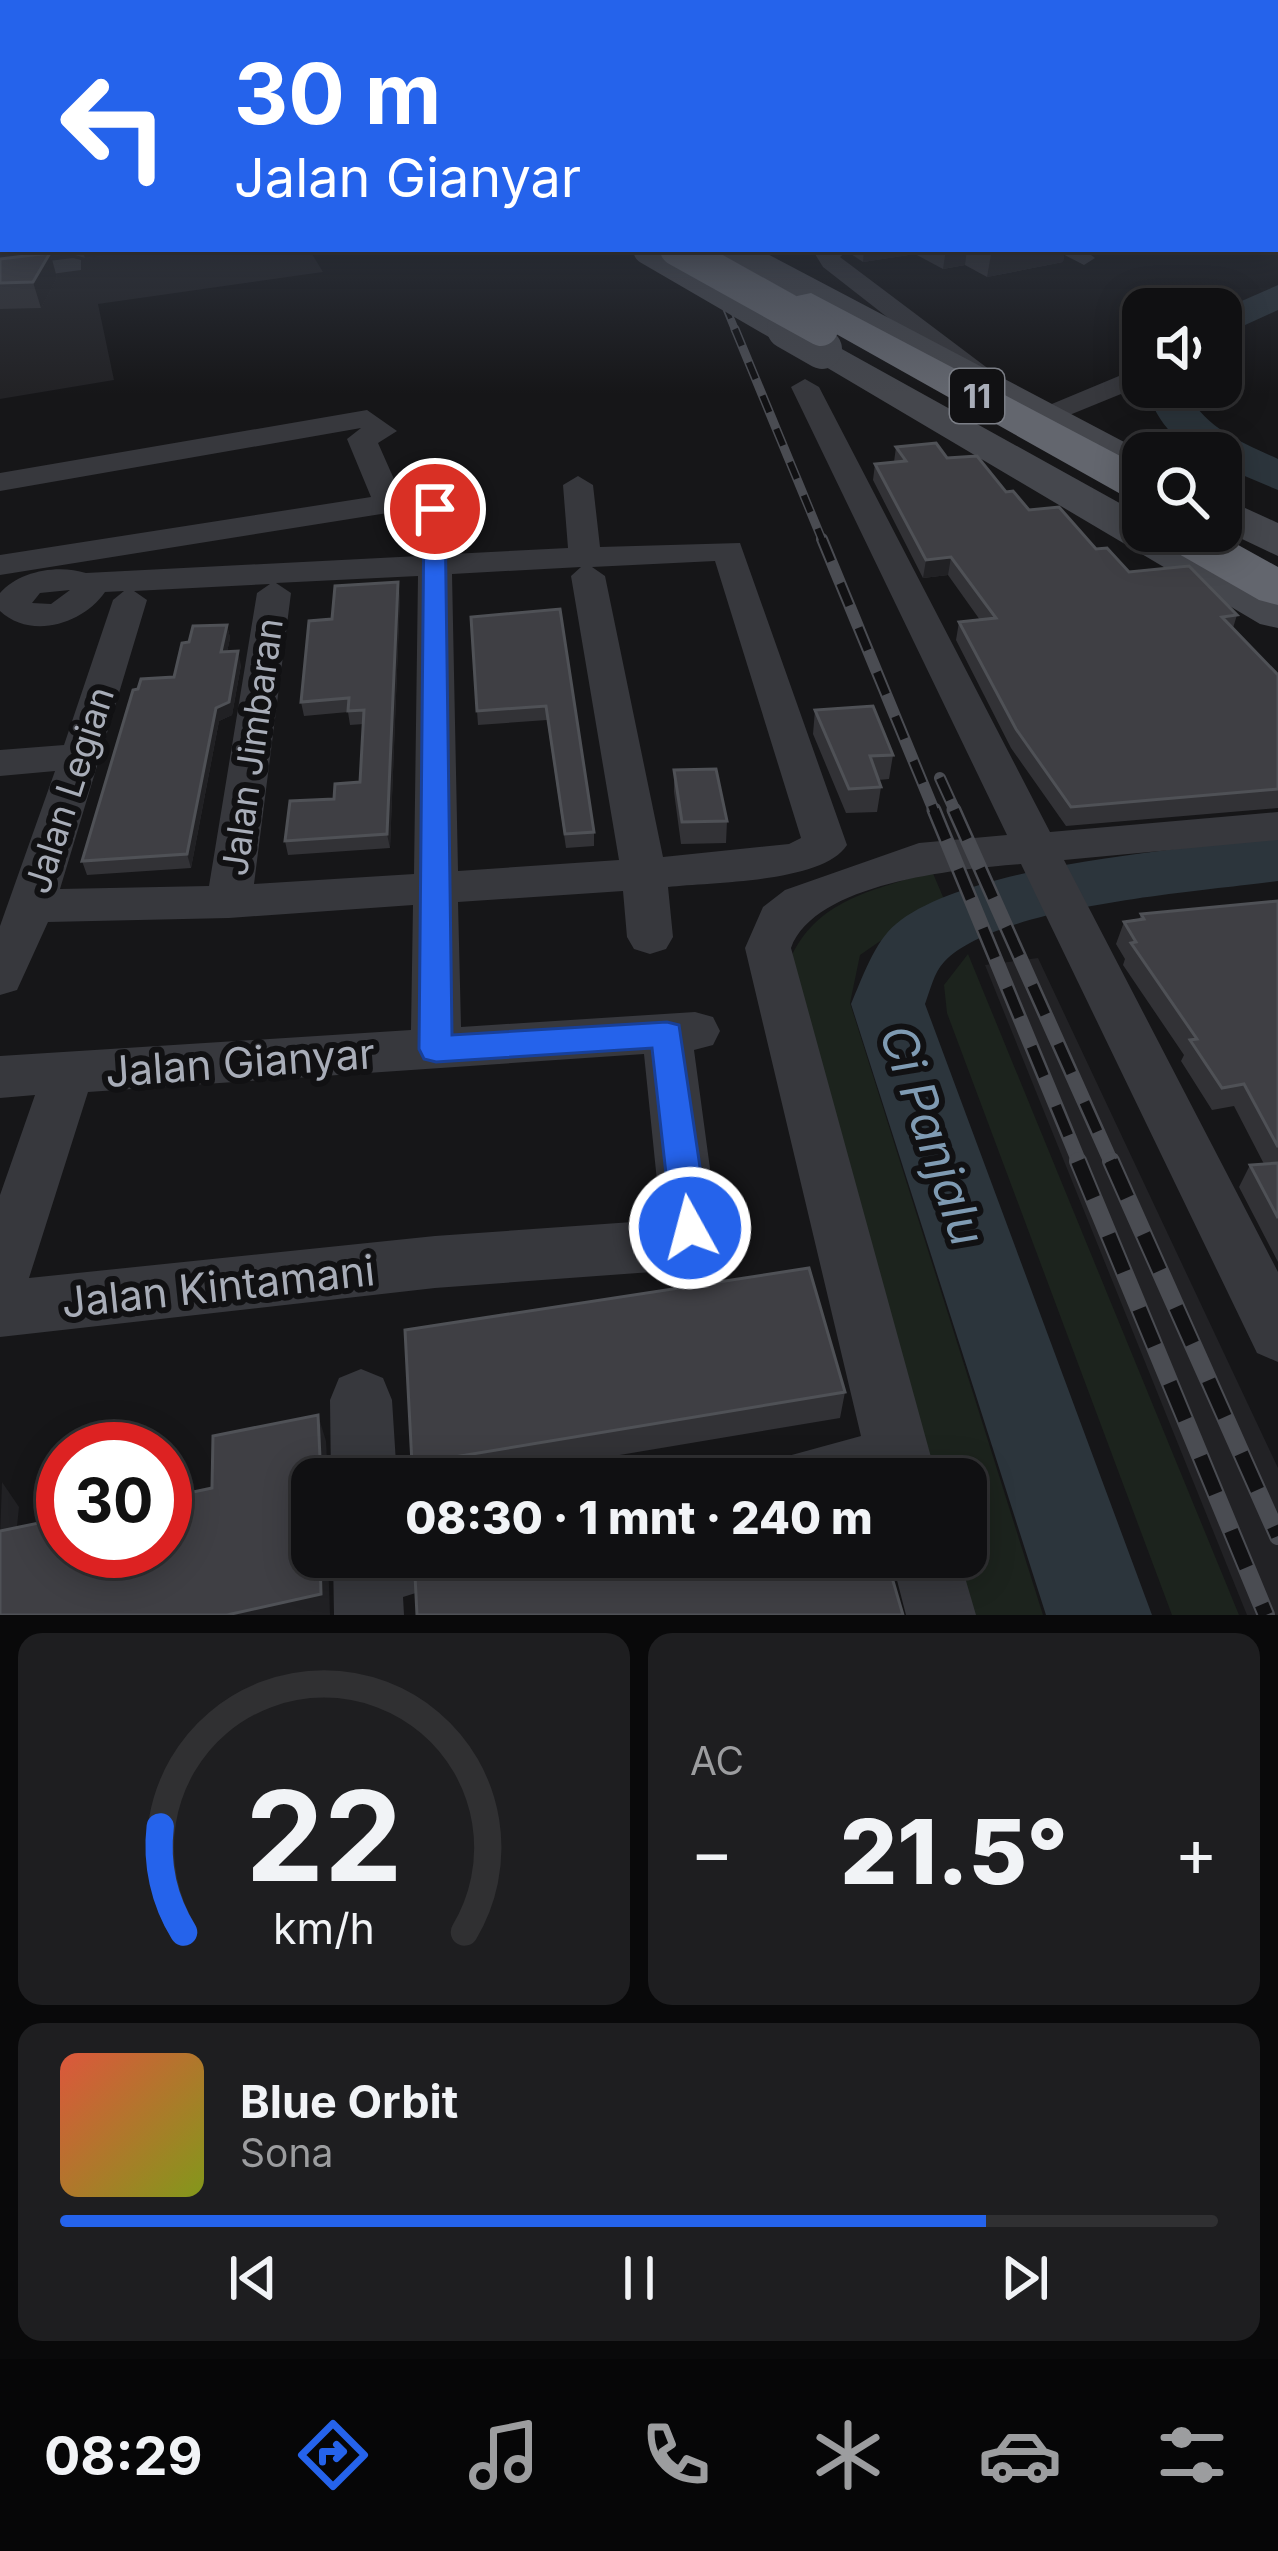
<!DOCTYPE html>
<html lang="id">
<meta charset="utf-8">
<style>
body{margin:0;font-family:Inter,sans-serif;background:#1e1e20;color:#f1f3f6;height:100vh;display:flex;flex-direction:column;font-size:45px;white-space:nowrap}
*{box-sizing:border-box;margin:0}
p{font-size:39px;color:#9c9d9f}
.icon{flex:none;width:66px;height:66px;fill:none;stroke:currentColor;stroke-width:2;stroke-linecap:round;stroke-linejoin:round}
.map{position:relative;height:1615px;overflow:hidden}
.panel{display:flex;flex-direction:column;gap:18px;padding:18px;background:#09090a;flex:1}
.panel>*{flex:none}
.guide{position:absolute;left:0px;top:0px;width:1278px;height:252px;box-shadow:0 6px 30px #0003,0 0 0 3px #303032;background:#2563eb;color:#fff;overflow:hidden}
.buttons{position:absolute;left:1122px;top:288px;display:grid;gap:24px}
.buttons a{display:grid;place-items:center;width:120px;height:120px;border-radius:24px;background:#101012;box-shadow:0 6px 30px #0003,0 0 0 3px #303032;font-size:60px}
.speed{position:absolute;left:36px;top:1422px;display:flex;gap:24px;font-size:60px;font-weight:700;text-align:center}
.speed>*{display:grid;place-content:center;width:156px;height:156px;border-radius:50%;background:#101012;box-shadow:0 6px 30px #0003,0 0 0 3px #303032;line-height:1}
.speed .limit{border:18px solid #d22;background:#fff;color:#111}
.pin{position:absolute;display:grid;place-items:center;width:102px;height:102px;color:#fff;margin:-51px;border:6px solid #fff;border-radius:50%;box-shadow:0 3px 12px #0007}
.me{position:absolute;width:132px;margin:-66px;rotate:353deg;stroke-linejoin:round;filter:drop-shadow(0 0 9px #0008)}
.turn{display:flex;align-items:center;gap:42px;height:252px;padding:0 36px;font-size:54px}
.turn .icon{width:156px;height:156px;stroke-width:2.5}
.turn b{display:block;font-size:84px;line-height:102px}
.big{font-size:90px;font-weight:800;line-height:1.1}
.panel .card{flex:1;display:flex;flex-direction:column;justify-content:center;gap:18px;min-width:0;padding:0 42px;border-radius:24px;background:#1e1e20}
.panel .dial{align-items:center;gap:0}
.dial svg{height:312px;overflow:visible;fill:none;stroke:#303032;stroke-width:7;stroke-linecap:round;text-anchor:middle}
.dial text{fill:#f1f3f6;stroke:none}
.song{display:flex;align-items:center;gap:36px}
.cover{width:144px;height:144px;border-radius:18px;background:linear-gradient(135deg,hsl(10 70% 55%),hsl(70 70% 35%))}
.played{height:12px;border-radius:6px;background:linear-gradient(90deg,#2563eb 80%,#303032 80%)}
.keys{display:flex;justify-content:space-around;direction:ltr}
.heat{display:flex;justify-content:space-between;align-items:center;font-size:66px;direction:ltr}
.panel .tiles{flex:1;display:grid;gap:18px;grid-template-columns:1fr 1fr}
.card:last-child{grid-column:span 2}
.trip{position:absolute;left:291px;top:1458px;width:696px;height:120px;border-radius:24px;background:#101012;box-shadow:0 6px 30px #0003,0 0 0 3px #303032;font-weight:800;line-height:120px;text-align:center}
.dock{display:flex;height:192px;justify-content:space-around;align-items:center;background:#060607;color:#9c9d9f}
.dock .icon{width:84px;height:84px}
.dock .current{color:#2563eb}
.dock b{font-size:54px;color:#f1f3f6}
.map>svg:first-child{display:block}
.built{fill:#222225}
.green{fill:#1c231d}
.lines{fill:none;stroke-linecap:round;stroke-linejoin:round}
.river{fill:#2c353c;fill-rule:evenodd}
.street{fill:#37383d;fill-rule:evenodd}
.secondary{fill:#45474d;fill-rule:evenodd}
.highway{fill:#63666e;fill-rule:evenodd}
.rail-far4-casing{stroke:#4a4c52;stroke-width:8}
.rail-far3-casing{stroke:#4a4c52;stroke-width:9}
.rail-far2-casing{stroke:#4a4c52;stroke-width:12}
.rail-far1-casing{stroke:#4a4c52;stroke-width:15}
.rail-casing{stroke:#4a4c52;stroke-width:18}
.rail-far4{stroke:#111113;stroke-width:4.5;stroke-dasharray:15;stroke-linecap:butt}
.rail-far3{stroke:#111113;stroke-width:6;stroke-dasharray:18;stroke-linecap:butt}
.rail-far2{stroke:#111113;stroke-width:8;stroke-dasharray:24;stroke-linecap:butt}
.rail-far1{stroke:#111113;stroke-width:10;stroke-dasharray:32;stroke-linecap:butt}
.rail{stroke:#111113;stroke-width:14;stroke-dasharray:40;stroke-linecap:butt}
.secondary-bridge-far1{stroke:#45474d;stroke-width:32}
.secondary-bridge{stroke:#45474d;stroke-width:40}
.highway-bridge{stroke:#63666e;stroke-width:34}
.wall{fill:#323236}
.shaded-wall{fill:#212124}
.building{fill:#3f3f44;stroke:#4f5156;stroke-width:3}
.route{fill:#2563eb;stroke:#184099;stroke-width:3}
.labels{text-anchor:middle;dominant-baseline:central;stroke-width:12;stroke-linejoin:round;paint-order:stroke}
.shield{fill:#111113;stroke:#7b7e86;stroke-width:3}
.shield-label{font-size:33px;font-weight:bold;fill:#a8adb8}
.street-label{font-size:36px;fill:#a8adb8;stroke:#111113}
.near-street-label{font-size:42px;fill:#a8adb8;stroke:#111113}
.near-water-label{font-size:48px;font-style:italic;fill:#7f9bb3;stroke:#111113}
</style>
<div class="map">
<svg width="1278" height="1615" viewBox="0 0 1278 1615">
<rect width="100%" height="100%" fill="#161618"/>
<path class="built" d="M0,220l3,29h306l14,23 -225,32 16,76 -114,19z
M1038,958l240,510v147h-31l-262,-650z"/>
<path class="green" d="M932,871l17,40 -47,15 -42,29 -10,48 193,612h-69l-17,-58h9v-78h-31l-143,-524c29,-58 83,-64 140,-84z
M968,954l271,661h-67l-225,-602 -3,-28z"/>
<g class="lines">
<path class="river" d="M1278,285v25l-57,26v-26z
M1146,387h40c14,40 56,55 92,72v31l-57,-24v-13c-40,0 -64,-29 -75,-66z
M1278,837v44c-79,11 -280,24 -334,81 -10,10 -14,29 -19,42l227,611h-106l-195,-611c11,-25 23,-62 45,-80 71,-59 287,-75 382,-87z"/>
<path class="street" d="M1275,240l3,1v14l-13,-6h10z
M818,249h31l-9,8 154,116 3,6 -3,6h-20l-151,-118 -8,-13z
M1053,249h30l12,9 -11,7z
M73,258l8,2v10l-81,11v-14z
M1143,366v19l-98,40 -14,-8 4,-6z
M805,379l14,8 231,445 228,-20v28l-214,20 214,412v90l-21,-9 -236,-489c-62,5 -206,18 -230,84l146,531h-159l10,-23 73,-20 -116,-488 18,-41 22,-17 134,-47 88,-8 -216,-448z
M367,410l30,21 -19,12 27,61 -5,7 -400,64v-20l371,-58 -24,-58 14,-11 -361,63v-18z
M578,476l15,9 7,62 140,-4 107,302c-24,38 -136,37 -179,42l5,50 -7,12 -16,5 -16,-5 -7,-12 -4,-46 -165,11 3,125 234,-15 18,5 7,14 -7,14 -19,5 24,178 -19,34 -20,8 -244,18 -435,49v-142l35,-100 -35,3v-42l411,-26 2,-125 -184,13 -181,4 -31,68 -17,5v-69l55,-155 -55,5v-26l64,-5 49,-145 11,-9 -19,1c-22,32 -74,48 -105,19v-18c19,-22 58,-29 86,-20l333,-17v-47l16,-9 16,9 1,45 116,-6 -5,-63zM715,561l86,277 -12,6 -126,13 -58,-281 -13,-9zM581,567l-10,9 48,284 -161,11 -6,-297zM418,576l-4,298 -160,10 37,-291 -15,-10zM270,584l-13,9 -48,293 -149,3 87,-289 -13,-9zM70,590l-19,14 -19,-1 8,-10zM644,1054l17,166 -226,16 -406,42 59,-186z
M361,1369l22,9 9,22 5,79h-66l-1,-79 9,-22z
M333,1557h131l-10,24 -51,16 1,18h-70z
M891,1557h68l17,58h-70z"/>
<path class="secondary" d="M718,249h40l387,204 -2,29 -15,-4 -405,-222z
M822,338l321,178v15h27l108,61v36l-18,-4 -451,-267 -5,-8 5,-8z
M1221,497l57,26v33l-57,-27z"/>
<path class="highway" d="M811,293l332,175v33l-17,-4 -329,-185 -5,-8 5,-8z
M1151,531h62l65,36v38l-19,-5 -101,-58z"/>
<g class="rail-far4-casing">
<path id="rail-far4" d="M702,249l34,83"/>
</g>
<g class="rail-far3-casing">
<path id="rail-far3" d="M735,329l88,213"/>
</g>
<g class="rail-far2-casing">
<path id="rail-far2" d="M822,539l113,274
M940,778l16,35"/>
</g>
<g class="rail-far1-casing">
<path id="rail-far1" d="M934,810l146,354
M954,810l158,354"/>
</g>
<g class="rail-casing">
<path id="rail" d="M1078,1161l188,454
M1111,1161l167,375"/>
</g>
<use href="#rail-far4" class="rail-far4"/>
<use href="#rail-far3" class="rail-far3"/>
<use href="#rail-far2" class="rail-far2"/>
<use href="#rail-far1" class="rail-far1"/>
<use href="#rail" class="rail"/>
<path class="secondary-bridge-far1" d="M649,249l143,83"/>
<path class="secondary-bridge" d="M787,329l35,20"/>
<path class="highway-bridge" d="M677,249l144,80"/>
</g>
<path class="wall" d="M0,168l3,81h99l2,7 -19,2 -13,-4 -21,2 6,22 -16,30 -41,1z
M851,249h214l-2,13 -76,15 -22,-12 -22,4 -28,-15 -52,8 -12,-8z
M896,447l51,11 59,34 23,18 67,39 33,23 108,43 -4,13 45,47v133l-212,18 -55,-78 -55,-108 3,-18 21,-2 -32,-45 -25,3 -50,-98 2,-16 19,-2z
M400,595l-10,253 -102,7 -3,-14 49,-42 26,-17 4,-58 -14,1 -2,-13 -44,4 -3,-14 31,-83z
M560,609l34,223v14l-28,2 -19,-128 -69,5 -1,-14z
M227,625l3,13 -3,14 14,13 -9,50 -13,6 -28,147 -104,7 -5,-14 56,-172 36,-12z
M815,710l78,45 -4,24 -11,1 3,7 -4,25 -31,1 -33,-79z
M674,770l53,51 -1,22 -45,1 -7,-52z
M1278,901v361l-39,-75 11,-22 14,-1 -30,-58 -22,4 -31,-49 3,-6 -61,-90 2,-6 -9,-15 8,-22 15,-2 2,-6z
M845,1392l-5,26 -363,61h-62l-3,-15z"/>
<path class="shaded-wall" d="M3,237v12h68l1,5 -21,2 6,22 -16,30 -8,-26 -33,-18v-26z
M82,249h20l2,7 -19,2z
M864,249h52l-1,5 -52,8z
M946,249h21l-2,16 -22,4z
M992,249h73l-2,13 -76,15z
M951,557l-3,18 -25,3 3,-18z
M398,582l2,13 -10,253 -3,-14z
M227,625l3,13 -6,28 -3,-14z
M238,651l3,14 -9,50 -13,6 -28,147 -4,-14 29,-146z
M318,1415l8,26 2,38h-7z
M2,1482l17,25 -5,49 -14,-19z
M320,1557h8l2,58h-103z"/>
<path class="building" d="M0,168h3v69l-3,1z
M50,253l-17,29 -33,1v-24z
M936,443l11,15 30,-2 29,36 7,-1 16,19 30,-3 37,42 11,-1 22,24 60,-6 48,49 -15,2 56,58v114l-207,18 -55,-78 -57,-107 37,-4 -45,-61 -25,3 -51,-96 31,-3 -10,-14z
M398,582l-11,252 -102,7 5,-40 44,-2 1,-15 25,-2 4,-72 -16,1 1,-13 -48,4 8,-81 23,-2 3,-33z
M560,609l34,223 -29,2 -19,-128 -69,5 -6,-94z
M227,625l-6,27 17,-1 -9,51 -13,6 -29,146 -105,7 51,-171 5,-1 3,-10 33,-2 8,-34 7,-1 4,-16z
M873,706l20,49 -23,1 11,31 -32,2 -34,-79z
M716,769l11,52 -45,1 -8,-52z
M1278,901v246l-34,-63 -22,4 -32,-48 7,-1 -66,-96 5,-1 -12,-20 20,-3 -3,-5z
M1278,1163v55l-28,-53z
M809,1268l36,124 -433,72 -7,-134z
M318,1415l3,64h-9v78h8l1,37 -94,21h-227v-84l63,-13v33h102v-53l47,-10 1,-52z
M519,1557h367l17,58h-486l-2,-40z"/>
<linearGradient id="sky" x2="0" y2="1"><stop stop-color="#0c0c0d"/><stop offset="0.43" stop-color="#363c48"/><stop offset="1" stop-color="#363c48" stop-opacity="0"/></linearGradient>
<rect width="1278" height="394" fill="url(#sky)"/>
<path class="route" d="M435,503l10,6 7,526 215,-13 12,3 30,203 -6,11 -13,5 -13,-5 -5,-11 -20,-180 -216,14 -12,-3 -5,-10 5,-540z"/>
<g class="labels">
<rect class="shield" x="950" y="369" width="54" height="54" rx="9"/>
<g class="shield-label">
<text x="977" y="396">11</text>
</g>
<g class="street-label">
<text transform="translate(252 747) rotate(-82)">Jalan Jimbaran</text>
<text transform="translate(69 790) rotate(-72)">Jalan Legian</text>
</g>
<g class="near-street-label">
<text transform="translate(240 1062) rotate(-4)">Jalan Gianyar</text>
<text transform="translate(218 1286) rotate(-6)">Jalan Kintamani</text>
</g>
<g class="near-water-label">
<text transform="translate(933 1135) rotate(71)">Ci Panjalu</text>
</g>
</g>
</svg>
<div class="buttons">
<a><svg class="icon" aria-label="sound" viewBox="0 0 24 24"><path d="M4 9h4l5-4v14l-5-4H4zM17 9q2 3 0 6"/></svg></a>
<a><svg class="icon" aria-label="search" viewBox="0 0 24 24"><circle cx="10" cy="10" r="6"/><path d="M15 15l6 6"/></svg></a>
</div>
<div class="speed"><div class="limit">30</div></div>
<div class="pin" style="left:435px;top:509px;background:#d93025"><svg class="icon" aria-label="arrive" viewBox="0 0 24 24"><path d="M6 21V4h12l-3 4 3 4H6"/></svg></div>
<svg class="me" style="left:690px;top:1228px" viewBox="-20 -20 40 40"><circle r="17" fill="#2563eb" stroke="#fff" stroke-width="3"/><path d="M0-11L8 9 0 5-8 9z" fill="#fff"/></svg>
<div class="trip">08:30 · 1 mnt · 240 m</div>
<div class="guide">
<div class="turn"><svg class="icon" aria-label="left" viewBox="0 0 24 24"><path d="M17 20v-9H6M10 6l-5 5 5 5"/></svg><div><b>30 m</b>Jalan Gianyar</div></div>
</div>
</div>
<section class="panel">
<div class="tiles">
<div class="card dial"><svg viewBox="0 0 100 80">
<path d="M14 69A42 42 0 1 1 86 69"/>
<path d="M14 69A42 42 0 0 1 8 42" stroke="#2563eb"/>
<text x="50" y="56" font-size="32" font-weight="700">22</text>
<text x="50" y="72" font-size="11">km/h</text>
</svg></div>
<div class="card"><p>AC</p>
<div class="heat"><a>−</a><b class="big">21.5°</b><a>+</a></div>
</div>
<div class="card">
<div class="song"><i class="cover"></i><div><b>Blue Orbit</b><p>Sona</p></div></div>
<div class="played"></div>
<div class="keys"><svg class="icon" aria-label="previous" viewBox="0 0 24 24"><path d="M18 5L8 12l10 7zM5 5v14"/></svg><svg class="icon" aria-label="pause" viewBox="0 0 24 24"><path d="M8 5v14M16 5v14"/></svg><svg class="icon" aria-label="next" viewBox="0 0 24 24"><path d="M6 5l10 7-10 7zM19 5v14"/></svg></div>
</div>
</div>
</section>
<nav class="dock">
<b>08:29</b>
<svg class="icon current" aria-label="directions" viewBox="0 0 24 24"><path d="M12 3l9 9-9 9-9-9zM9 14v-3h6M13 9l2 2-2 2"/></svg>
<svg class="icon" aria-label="music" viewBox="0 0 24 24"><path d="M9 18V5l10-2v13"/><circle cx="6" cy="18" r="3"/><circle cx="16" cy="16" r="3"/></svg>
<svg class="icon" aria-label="phone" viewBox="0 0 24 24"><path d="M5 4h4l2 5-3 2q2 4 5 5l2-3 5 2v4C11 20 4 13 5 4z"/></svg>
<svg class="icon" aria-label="climate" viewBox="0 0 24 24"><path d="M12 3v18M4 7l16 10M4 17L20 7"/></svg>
<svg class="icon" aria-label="car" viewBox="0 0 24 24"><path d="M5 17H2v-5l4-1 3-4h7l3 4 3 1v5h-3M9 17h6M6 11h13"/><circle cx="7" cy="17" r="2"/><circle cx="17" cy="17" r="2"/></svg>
<svg class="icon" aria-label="filters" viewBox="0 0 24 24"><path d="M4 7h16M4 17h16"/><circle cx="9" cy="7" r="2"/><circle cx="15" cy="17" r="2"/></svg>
</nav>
